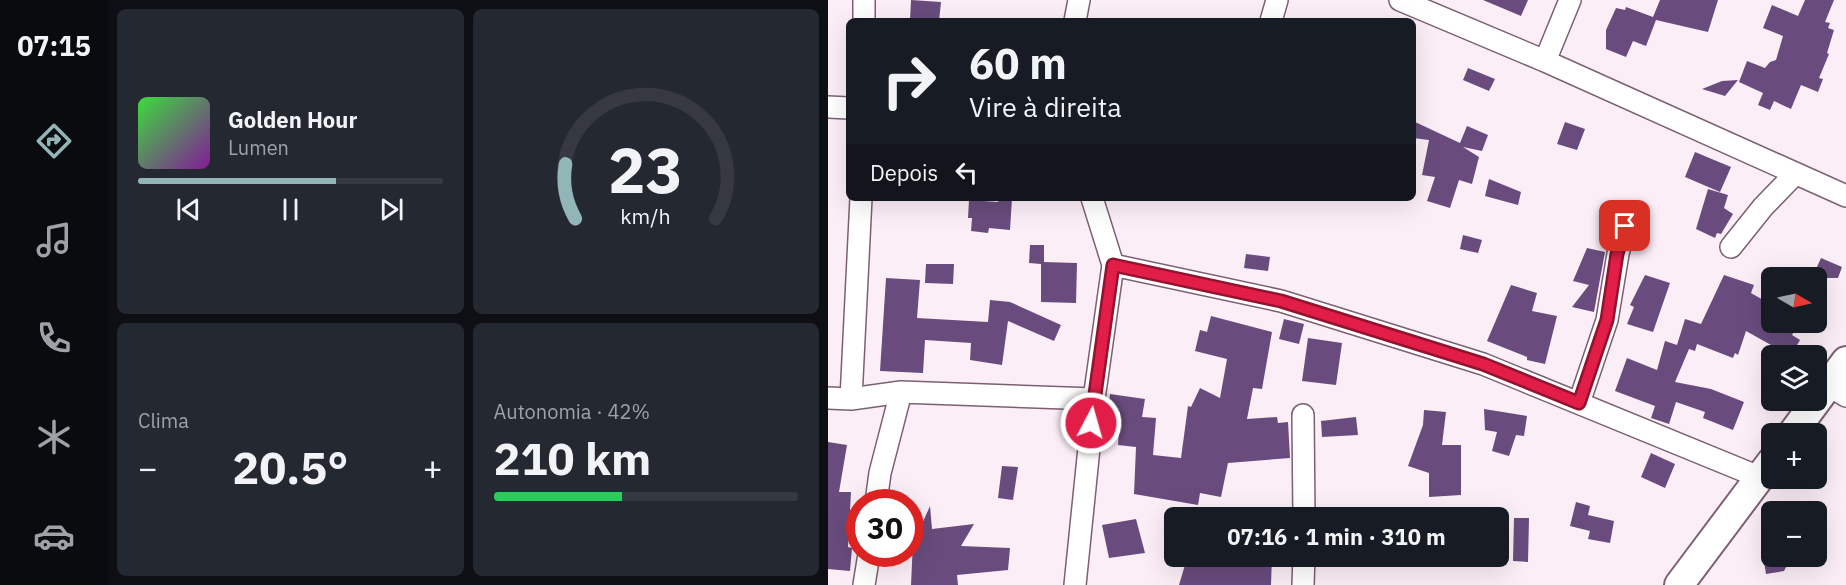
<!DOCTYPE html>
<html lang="pt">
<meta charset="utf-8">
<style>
body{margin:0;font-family:"IBM Plex Sans",sans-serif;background:#242831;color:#f1f3f6;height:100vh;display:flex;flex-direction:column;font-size:22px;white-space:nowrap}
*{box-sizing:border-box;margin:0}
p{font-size:20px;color:#9ea1a6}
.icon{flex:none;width:33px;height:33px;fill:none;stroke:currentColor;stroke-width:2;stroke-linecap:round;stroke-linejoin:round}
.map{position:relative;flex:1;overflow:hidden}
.drawer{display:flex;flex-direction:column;gap:9px;padding:9px;background:#0d0f14;width:720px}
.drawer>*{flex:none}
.guide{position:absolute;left:18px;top:18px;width:570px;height:183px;border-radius:9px;box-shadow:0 6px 24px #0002;background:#171b24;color:#f1f3f6;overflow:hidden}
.needle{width:39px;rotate:99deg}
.controls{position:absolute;left:933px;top:267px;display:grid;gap:12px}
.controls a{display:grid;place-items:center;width:66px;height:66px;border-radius:9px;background:#171b24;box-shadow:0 6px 24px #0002;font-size:30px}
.speed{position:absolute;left:18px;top:489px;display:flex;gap:12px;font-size:30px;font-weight:700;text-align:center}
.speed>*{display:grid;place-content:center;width:78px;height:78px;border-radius:50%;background:#171b24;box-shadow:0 6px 24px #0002;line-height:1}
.speed .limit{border:9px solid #d22;background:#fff;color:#111}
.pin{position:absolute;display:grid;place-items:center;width:51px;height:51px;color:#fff;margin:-26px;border-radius:12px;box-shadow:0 3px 9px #0006}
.me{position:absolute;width:66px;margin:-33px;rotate:6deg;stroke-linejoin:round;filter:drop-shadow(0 0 4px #0008)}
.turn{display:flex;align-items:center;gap:21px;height:126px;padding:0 24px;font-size:27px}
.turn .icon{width:78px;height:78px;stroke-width:2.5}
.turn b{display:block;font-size:42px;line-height:51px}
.then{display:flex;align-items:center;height:57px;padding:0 24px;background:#0003;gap:12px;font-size:22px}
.big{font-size:45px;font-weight:800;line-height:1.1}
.drawer .tile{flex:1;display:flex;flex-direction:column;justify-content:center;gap:9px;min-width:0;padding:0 21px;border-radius:9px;background:#242831}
.drawer .dial{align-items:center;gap:0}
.dial svg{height:156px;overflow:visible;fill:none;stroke:#363941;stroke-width:7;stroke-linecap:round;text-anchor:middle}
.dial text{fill:#f1f3f6;stroke:none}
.song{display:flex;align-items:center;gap:18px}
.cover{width:72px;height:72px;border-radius:9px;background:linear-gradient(135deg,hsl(120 70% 55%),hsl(290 70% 35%))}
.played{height:6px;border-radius:3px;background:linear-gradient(90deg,#92b6b7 65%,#363941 65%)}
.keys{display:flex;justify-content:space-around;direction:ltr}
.heat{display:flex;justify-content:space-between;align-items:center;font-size:33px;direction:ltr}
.charge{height:9px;border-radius:4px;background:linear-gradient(90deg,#34c759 42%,#363941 0)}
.drawer .tiles{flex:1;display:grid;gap:9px;grid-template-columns:repeat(2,1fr)}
.trip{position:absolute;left:336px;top:507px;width:345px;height:60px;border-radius:9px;background:#171b24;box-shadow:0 6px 24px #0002;font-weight:800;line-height:60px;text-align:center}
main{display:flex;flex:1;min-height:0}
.tab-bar{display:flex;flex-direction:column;width:108px;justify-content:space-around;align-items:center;background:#090b0e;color:#9ea1a6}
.tab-bar .icon{width:42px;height:42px}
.tab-bar .on{color:#92b6b7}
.tab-bar b{font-size:27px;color:#f1f3f6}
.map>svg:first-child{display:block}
.building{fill:#694c7d}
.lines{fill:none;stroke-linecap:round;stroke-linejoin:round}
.minor-casing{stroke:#7c6072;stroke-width:24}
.secondary-casing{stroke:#7c6072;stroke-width:32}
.minor{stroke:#fff;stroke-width:21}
.secondary{stroke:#fff;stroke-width:28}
.route-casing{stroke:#92132f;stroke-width:15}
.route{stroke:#e11d48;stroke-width:10}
</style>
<main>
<nav class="tab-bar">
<b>07:15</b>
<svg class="icon on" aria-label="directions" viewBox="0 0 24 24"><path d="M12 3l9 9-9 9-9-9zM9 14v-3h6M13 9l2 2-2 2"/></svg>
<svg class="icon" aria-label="music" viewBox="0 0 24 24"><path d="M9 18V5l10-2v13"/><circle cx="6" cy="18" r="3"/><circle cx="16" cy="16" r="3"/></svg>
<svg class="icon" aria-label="phone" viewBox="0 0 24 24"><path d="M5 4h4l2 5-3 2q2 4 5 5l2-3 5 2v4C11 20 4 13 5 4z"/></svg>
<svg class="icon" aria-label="climate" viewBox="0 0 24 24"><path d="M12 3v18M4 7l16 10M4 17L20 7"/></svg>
<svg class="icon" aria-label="car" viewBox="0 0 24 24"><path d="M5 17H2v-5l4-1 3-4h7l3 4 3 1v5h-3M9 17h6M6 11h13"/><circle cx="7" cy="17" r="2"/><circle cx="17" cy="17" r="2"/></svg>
</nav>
<section class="drawer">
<div class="tiles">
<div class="tile">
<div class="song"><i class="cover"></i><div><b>Golden Hour</b><p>Lumen</p></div></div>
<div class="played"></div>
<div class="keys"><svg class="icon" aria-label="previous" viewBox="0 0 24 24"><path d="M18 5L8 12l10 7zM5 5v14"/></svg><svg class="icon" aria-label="pause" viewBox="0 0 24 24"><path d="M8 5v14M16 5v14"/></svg><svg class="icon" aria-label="next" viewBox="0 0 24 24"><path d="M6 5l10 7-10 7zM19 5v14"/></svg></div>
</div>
<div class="tile dial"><svg viewBox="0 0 100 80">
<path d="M14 69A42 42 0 1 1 86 69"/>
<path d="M14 69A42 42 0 0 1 9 41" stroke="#92b6b7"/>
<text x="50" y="56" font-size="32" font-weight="700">23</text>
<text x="50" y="72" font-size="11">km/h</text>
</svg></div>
<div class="tile"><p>Clima</p>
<div class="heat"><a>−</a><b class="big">20.5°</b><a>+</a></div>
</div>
<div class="tile"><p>Autonomia · 42%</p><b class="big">210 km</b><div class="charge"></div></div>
</div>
</section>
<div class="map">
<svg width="1018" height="585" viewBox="0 0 1018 585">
<rect width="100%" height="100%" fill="#fceef7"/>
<path class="building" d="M83,0l30,2 -2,19 -29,-1z
M655,0h45l-7,16z
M832,0h58l-10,32 -52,-12 -10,26 -13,-5 -7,16 -20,-8v-19l10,-22 9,2 1,-3 27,10z
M977,0h29l-9,22 5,1 -2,5 6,2 -7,23 2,1 -10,24 4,1 -5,13 -17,-7 -10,24 -17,-8 -4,9 -12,-5 5,-12 -24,-11 8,-21 18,7 5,-6 6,-2 7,-24 -20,-8 9,-23 26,11z
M640,68l27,11 -6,12 -26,-11z
M910,80l-13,16 -23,-7 20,-8z
M585,121l47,22 7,-17 21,9 -6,16 -19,-4 16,10 -7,27 -13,-4 -9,28 -23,-7 8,-24 -13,-2 7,-35 -16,-2z
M737,122l20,7 -8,21 -20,-6z
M867,152l36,15 -11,25 -35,-15z
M661,179l32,13 -3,13 -33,-9z
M880,189l20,6 -4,13 9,6 -12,20 -4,-1 -2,5 -19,-9z
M171,198h13l-2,32 -21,-2 -1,5 -17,-2 1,-13h-4l1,-18 29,2z
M635,235l19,5 -4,13 -18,-4z
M202,245h14v17l33,1 -1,40 -35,-1v-38l-12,-1z
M759,248l18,4 -11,60 -22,-5 17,-22 -16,-4z
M418,254l24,3 -2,14 -24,-3z
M993,258l21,9 -4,11h-26z
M98,264h28l-1,20 -28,-1z
M817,275l25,8 -17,49 -26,-8 7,-17 -4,-2z
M896,275l30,10 -3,8 21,12v17h27l-7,13 8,5 -9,16 -45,-25 -8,24 -3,-2 -2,5 -36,-14 -2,7 -6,-2 -14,33 36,7 33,13 -11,28 -30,-12 2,-6 -29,-10 -7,22 -18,-6 4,-12 -40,-15 12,-33 30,12 8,-29 15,5 -3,-1 8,-26 16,5z
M58,278l34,2 -3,38 71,4 2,-22 20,2 51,23 -7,16 -46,-20 -6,44 -32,-5 1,-17 -46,-3 -2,33 -43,-2z
M683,285l26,8 -5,18 25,5 -12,48 -18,-4v-3l-40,-16z
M383,316l61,16 -10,57 -9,-1 -6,31 30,-2 1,6 10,-1 2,36 -62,5 -7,34 -21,-4 -2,12 -64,-11 2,-47 -18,-2 2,-33 -12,-1 2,-17 35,5 -3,18 14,1 -3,37 28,3 7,-52 3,1 9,-19 20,10 7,-39 -32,-8 5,-21 7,2z
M456,319l20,5 -5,20 -20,-5z
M480,338l34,5 -6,42 -34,-4z
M656,409l43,7 -3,20 -8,-1 -7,21 -17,-5 5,-19 -12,-2z
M596,410l22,2 -4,33h19v50l-32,2v-24l-21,-7 15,-41z
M528,417l2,18 -36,2 -1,-16z
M0,442l19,3 -8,47h12l-3,55 4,1 -2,23 -22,-2z
M823,453l24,11 -10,24 -24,-11z
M174,466l16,1 -5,33 -15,-2z
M748,502l14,4 -2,9 26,6 -4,22 -22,-4 2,-8 -20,-5z
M102,506l2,23 42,-5 -13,22 49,2 -2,22 -51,5 1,10h-47l2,-44h4v-6z
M686,518h15l-1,44 -15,-1z
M308,519l9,34 -36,5 -7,-33z
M417,556h27l-1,29h-92l8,-27 57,6z
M935,556h29l-8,15 -18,3z"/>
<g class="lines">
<g class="minor-casing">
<path id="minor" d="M36,0v21
M572,0l145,61 301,135
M247,21l4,-21
M443,21l6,-21
M717,61l25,-61
M0,107l21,1
M903,247l32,-40 32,-33
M285,265l168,36 202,63 276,113
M1000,385l18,11
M0,398l23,1 50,-7 193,7
M23,399l10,-201
M751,403l28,-83 11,-66 7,-28
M475,415l1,103
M48,502l4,-29 21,-81
M36,585l5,-31
M247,585l19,-186 19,-134 -21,-67
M475,585l1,-29"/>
</g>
<g class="secondary-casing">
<path id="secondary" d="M964,434l54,-73
M851,585l93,-124"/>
</g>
<use href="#minor" class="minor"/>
<use href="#secondary" class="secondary"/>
</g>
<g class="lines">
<g class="route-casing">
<path id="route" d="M263,423l22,-158 168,36 202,63 96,39 28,-83 10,-66 8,-28"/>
</g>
<use href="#route" class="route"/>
</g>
</svg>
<div class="controls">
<a><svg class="needle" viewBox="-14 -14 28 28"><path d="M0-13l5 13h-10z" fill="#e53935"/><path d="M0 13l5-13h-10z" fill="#9ea1a6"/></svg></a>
<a><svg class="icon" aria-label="layers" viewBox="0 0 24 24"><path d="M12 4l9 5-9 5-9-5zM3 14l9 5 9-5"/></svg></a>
<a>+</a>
<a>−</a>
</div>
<div class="speed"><div class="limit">30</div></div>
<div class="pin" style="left:797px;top:226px;background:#d93025"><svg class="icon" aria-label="arrive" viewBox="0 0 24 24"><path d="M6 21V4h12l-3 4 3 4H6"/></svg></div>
<svg class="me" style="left:263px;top:423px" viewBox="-20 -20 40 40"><circle r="17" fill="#e11d48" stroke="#fff" stroke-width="3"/><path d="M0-11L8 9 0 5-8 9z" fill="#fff"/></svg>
<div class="trip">07:16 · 1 min · 310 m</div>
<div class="guide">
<div class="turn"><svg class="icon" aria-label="right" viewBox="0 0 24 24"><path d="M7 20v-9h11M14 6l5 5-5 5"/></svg><div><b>60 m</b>Vire à direita</div></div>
<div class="then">Depois<svg class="icon" aria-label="left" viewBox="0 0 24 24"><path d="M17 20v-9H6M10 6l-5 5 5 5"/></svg></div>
</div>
</div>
</main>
